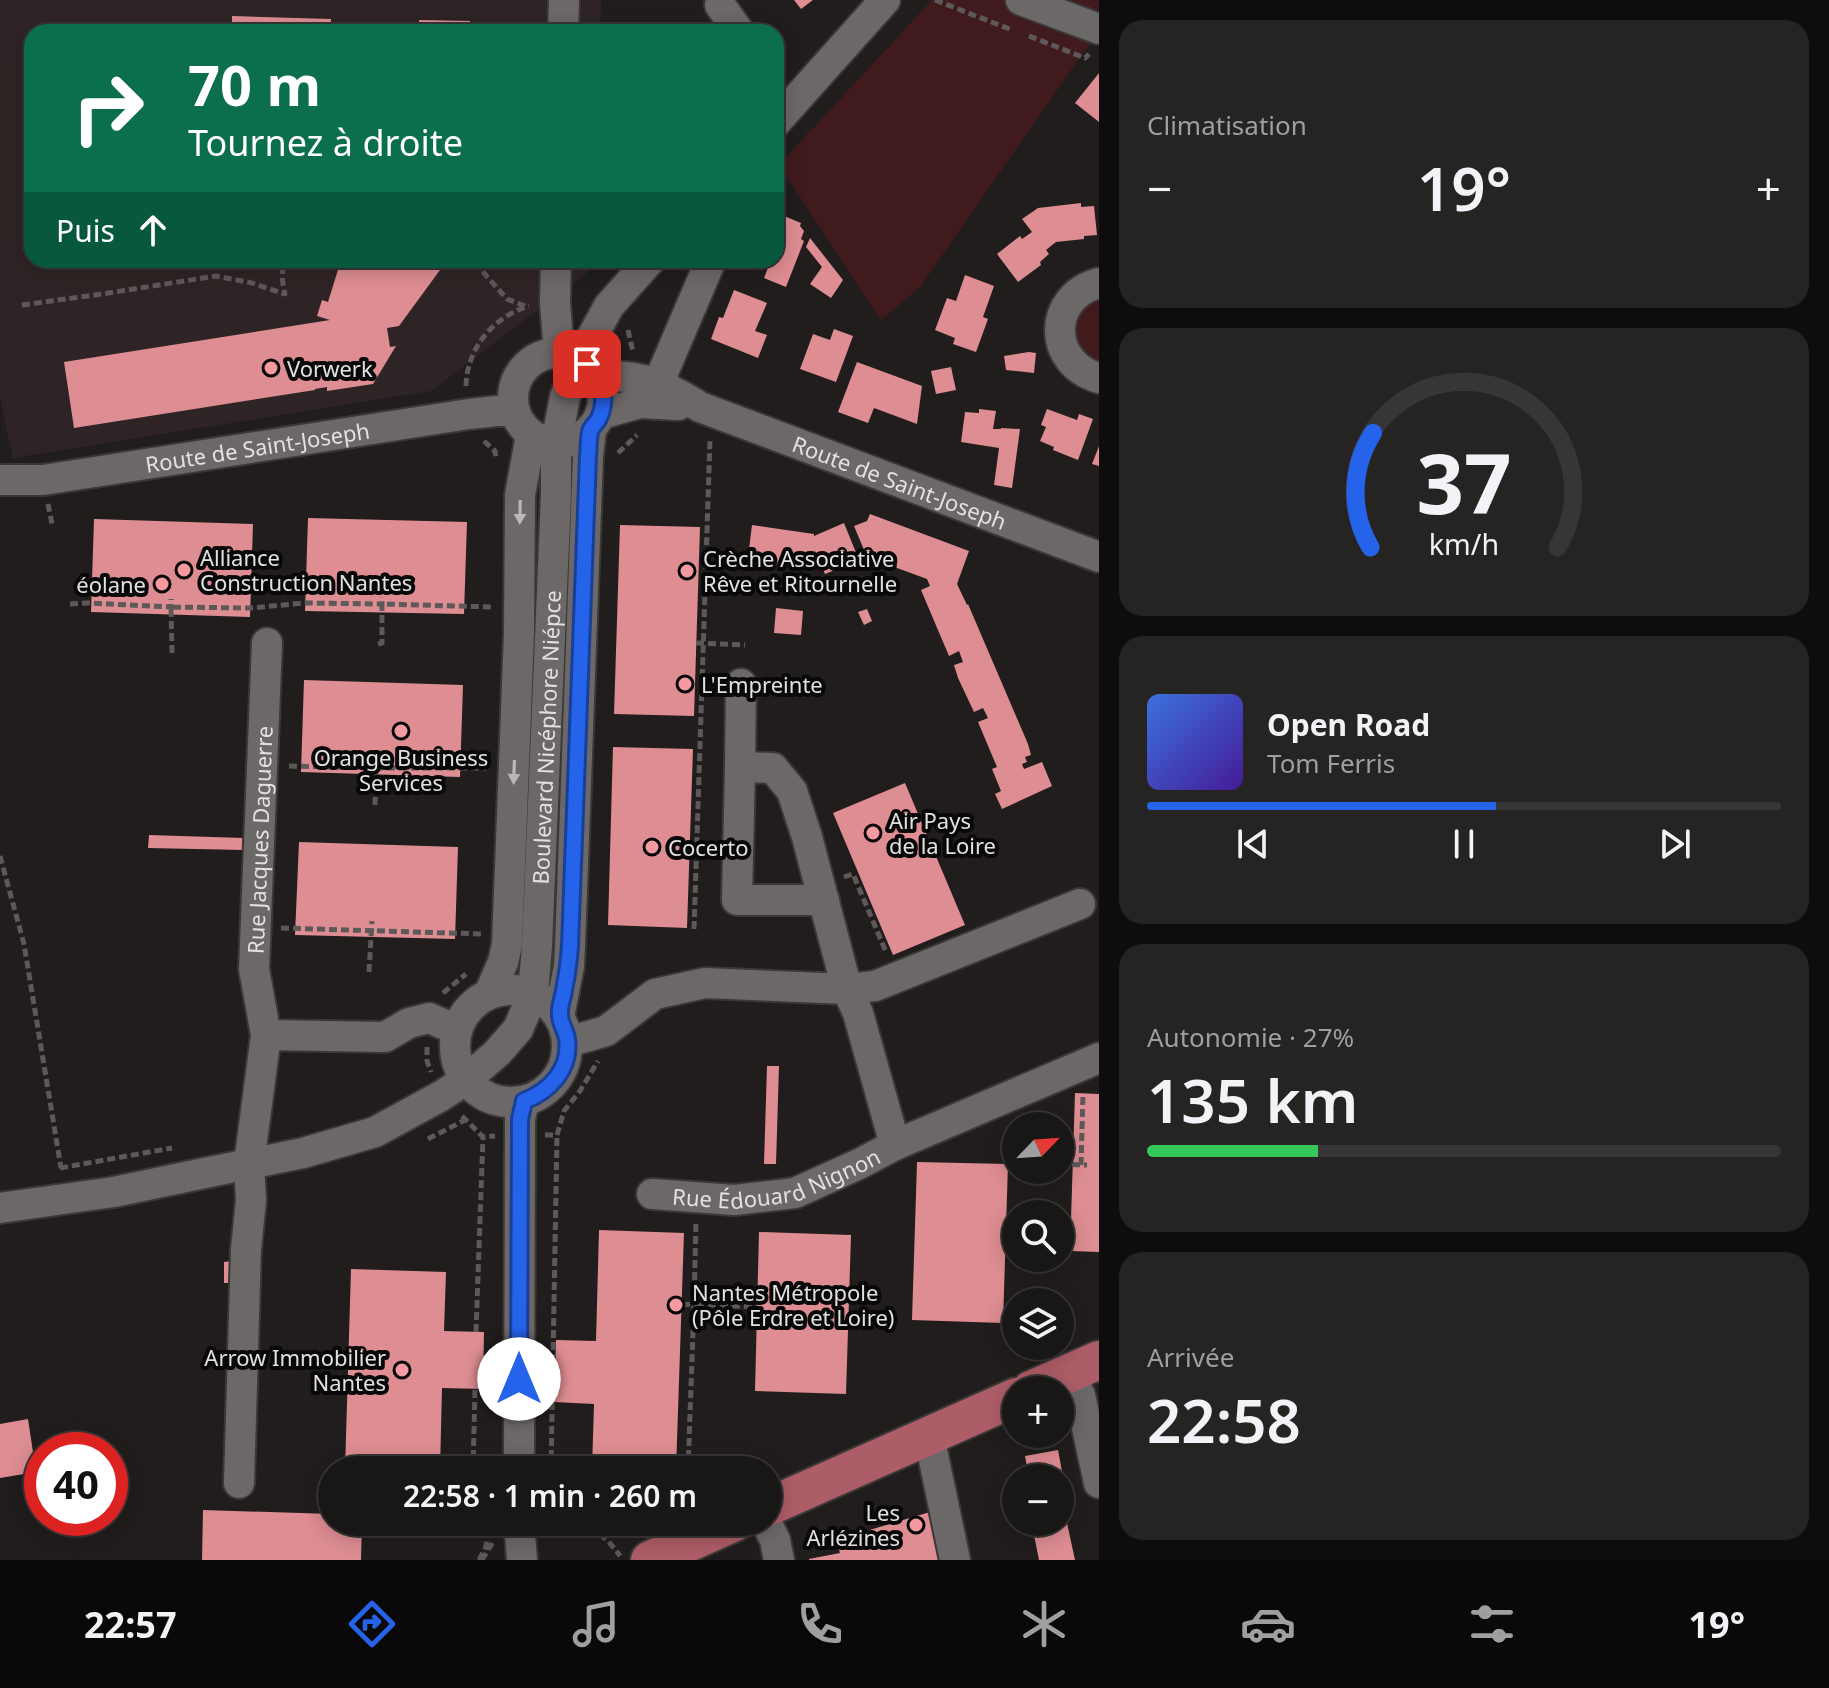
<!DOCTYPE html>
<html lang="fr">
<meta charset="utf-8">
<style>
body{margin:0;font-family:"Noto Sans",sans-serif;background:#262323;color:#f1f3f6;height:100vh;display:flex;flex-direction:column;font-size:30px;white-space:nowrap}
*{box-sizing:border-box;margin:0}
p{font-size:26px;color:#9f9fa1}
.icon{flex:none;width:44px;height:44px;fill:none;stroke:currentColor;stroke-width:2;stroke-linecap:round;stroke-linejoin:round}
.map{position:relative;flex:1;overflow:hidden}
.drawer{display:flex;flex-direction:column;gap:20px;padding:20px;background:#0e0c0c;width:730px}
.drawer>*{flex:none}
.banner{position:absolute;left:24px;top:24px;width:760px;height:244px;border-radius:24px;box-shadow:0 4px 20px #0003,0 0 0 2px #373535;background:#0b6e4f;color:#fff;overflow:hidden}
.needle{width:52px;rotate:65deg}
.controls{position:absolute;left:1002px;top:1112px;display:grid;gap:16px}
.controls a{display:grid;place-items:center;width:72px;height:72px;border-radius:50%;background:#191616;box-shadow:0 4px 20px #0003,0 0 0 2px #373535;font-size:40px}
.speed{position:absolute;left:24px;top:1432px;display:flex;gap:16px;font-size:40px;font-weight:700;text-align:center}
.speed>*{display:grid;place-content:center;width:104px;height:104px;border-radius:50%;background:#191616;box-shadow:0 4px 20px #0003,0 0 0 2px #373535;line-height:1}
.speed .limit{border:12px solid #d22;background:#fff;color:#111}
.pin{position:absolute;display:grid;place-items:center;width:68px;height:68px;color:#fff;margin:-34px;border-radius:16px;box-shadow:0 4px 12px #0006}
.me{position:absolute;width:88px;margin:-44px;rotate:0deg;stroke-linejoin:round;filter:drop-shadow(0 0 6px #0008)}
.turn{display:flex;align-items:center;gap:28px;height:168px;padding:0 32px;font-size:36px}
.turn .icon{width:104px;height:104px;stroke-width:2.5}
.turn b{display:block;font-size:56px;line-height:68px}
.then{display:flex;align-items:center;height:76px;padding:0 32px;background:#0003;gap:16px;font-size:30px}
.big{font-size:60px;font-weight:600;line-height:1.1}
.drawer .widget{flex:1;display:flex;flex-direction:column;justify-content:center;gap:12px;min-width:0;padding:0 28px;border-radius:24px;background:#262323}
.drawer .dial{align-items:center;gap:0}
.dial svg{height:208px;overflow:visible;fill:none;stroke:#373535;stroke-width:7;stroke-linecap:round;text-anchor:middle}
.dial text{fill:#f1f3f6;stroke:none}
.song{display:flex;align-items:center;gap:24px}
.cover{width:96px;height:96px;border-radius:12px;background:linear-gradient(135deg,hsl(220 70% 55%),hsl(260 70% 35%))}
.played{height:8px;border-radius:4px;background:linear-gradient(90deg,#2563eb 55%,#373535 55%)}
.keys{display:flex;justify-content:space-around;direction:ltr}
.heat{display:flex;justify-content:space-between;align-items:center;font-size:44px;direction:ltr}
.charge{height:12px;border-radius:6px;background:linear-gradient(90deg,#34c759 27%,#373535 0)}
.trip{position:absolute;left:318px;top:1456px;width:464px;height:80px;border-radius:40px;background:#191616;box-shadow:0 4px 20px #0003,0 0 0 2px #373535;font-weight:600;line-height:80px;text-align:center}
.tabs{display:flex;height:128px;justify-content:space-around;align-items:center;background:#0a0909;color:#9f9fa1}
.tabs .icon{width:56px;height:56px}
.tabs .current{color:#2563eb}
.tabs b{font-size:36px;color:#f1f3f6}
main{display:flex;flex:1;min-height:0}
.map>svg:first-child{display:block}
.built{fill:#2f2425}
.green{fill:#411a1e}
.building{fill:#de8d92}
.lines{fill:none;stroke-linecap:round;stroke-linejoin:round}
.minor-casing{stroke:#3a3737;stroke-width:34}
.major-casing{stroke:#3a3737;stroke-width:42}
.path{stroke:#5d5959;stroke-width:5;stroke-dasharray:8 4;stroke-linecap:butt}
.minor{stroke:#6d6868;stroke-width:30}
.major{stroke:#ad5d67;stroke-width:38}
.oneway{fill:#bab6b6}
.route-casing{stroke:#184099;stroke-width:20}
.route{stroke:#2563eb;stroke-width:14}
.poi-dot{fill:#f49aa0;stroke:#090808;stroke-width:3}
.labels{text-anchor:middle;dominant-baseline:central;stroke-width:8;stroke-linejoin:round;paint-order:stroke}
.poi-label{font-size:22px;fill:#e3e0e0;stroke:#090808;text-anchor:start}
.street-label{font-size:22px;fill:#e3e0e0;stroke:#090808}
</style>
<main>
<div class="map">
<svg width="1099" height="1560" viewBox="0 0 1099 1560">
<rect width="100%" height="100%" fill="#211d1d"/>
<path class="built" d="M0,0h601l-1,32h-568v228h563v7l-164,124 -418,67 -13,-60z"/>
<path class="green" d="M932,0h167v33l-19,24 -160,230 -39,33 -102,-155z
M1099,297v64h-5l-21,-20 3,-28z"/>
<path class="building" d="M794,0h19l-12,9z
M232,16l99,3v13h-99z
M419,20l51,1v11h-51z
M1099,73v49l-24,-19z
M1081,203v4l13,-1 3,29 -13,1v3l-28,3 -10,8 3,4 -9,8 1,3 -23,17 -21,-28 23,-18 2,3 10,-7 -10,-13 16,-11z
M777,213l24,10 -1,3 4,5 -3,8 3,2 -18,46 -22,-9 7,-18h5l4,-11 -4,-2z
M810,238l33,42 -12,18 -21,-14 12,-17 -16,-20z
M341,260h86l13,10 -41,56 -12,2 3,19 6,-1 -23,38 -46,7v-4l-12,2v1l-241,38 -10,-66 266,-42 -13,-4 5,-16 6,2z
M965,275l29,11 -11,31 5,2 -12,33 -23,-8 2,-6 -20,-8 12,-32 9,3z
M734,290l33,13 -12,28 12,4 -9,23 -47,-19 8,-22 4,1z
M834,329l19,7 -17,46 -36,-13 13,-35 17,6z
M1029,352l7,1 -2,20 -28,-3 -2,-14z
M857,362l65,24 -5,38 -43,-16 -6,15 -30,-11z
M951,367l5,23 -20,4 -5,-23z
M979,409l17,2 -3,18h8v-1l19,1 -8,59 -18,-3 5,-37 -38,-6 4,-30 14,1z
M1047,409l30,11 2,-6 14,5 -15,41 -25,-10 1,-3 -14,-6 6,-14 -5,-2z
M1099,446v20l-7,-2z
M870,514l99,37 -12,33 10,21 1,-1 60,140 3,11 -6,2 2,5 -5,2 2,5 18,-7 10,24 -50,23 -7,-15 6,-3 -9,-22 5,-2 -19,-45 10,-4 -5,-10 -9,4 -16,-34 -4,-13 9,-3 -4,-11 -10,5 -28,-66 9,-4 -3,-7 -60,-22 -13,-31 13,-5z
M308,518l159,4 -3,92 -159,-3z
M94,519l159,5 -3,93 -159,-5z
M844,523l15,37 -34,14 -8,-18 -7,3 -26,-3 -1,13 -36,-4 5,-40 62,9v2z
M620,525l80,2 -6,189 -80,-2z
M776,608l27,3 -2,24 -27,-2z
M867,609l5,12 -8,4 -6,-13z
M304,680l159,5 -3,92 -159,-5z
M613,747l80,2 -6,179 -79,-3z
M905,783l60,142 -72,30 -60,-142z
M149,835l95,3v12l-96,-2z
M299,842l159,5 -3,92 -160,-4z
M767,1066h12l-3,98h-12z
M1075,1093l24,1v158l-29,-1z
M917,1162l91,2 -5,159 -91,-3z
M599,1230l85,3 -8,237 -84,-1 2,-65 -40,-2 2,-62 40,1z
M759,1232l92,3 -5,159 -91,-3z
M239,1260l-3,23h-12v-21z
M351,1269l95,3 -2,59 40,1 -1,57 -41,-1 -2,82h-95z
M28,1419l8,53 -36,6v-54z
M1058,1450l5,27 -34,1 -4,-22z
M1016,1486v20h-1l-4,-19z
M940,1509l11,51h-142v-1l31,-6 -4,-13z
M203,1510l129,4v8h30l-1,38h-159z
M1067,1523l8,37h-36l-6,-30z"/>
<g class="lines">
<g class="minor-casing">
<g id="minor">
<path d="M1021,0l78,29"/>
<path d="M720,5l19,27"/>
<path d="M563,32l1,-32"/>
<path d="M776,122l109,-122"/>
<path d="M556,260l-1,42 4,51"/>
<path d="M1099,283c-52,14 -52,80 0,95"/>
<circle cx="558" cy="398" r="45"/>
<path id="s1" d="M598,377c41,-4 67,8 102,30l399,150"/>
<path d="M657,402l7,-32 47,-110"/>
<path d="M601,414l39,-11 38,2"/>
<path id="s2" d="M0,480h43l426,-66 28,-3h18"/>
<path d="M741,684l-1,83 33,1 19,23 15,46 40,152 28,-3 205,-82"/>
<path d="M740,767l-3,133h87"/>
<circle cx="511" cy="1046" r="56"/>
<path d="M489,994l14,-32 4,-17 12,-312 1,-138 11,-60"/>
<path d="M559,1017l10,-51 1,-20 18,-490 3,-26"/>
<path d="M266,1035l119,2 24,-14 20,-5 28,12"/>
<path d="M568,1042l38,-11 49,-37 50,-11 142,6 11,24 37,132 204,-87"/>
<path id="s3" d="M652,1194l82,6 61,-7 64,-29 36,-19"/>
<path id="s4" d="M0,1208l114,-16 76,-16 113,-23 72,-21 66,-36 26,-17 30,-26 21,-24 15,-35 4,-48 19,-451v-52l9,-46 15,-38 29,-53 41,-46"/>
<path d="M1069,1373l11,22 19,88"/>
<path d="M929,1436l26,124"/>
<path d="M519,1470l1,-351 4,-18"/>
<path id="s5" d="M239,1483l7,-234 5,-49 -2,-36 17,-129 -12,-66 13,-326"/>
<path d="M519,1522l3,38"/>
<path d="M766,1522l9,18 4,20"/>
</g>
</g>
<g class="major-casing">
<path id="major" d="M1031,1390l68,-30
M768,1507l248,-110
M650,1560l85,-38"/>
</g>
<path class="path" d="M935,0l77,30
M1029,36l56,22 4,-4
M479,260l5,13 23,26 18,7
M22,305l80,-11 114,-18 36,7 33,11c-3,-12 -4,-23 0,-34
M628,330l5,22
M466,386c1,-38 27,-69 63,-80
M484,441l11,10 1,7
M618,453l19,-18
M48,504l4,20
M70,604l18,-1 83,4v-8
M696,643l49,2
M378,644l4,-1v-39l111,3
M172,653l-1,-46 79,1 55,-5 77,1v-7
M289,766l87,2v-9
M375,805l1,-37h110
M689,853h23
M0,856l24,88 37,224
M844,877l9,-3 33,78
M281,928l202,6
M694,929l16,-490
M369,972l3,-51
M443,993l23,-19
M427,1047v14l4,11
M462,1116l21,21 12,-1
M545,1135h12l7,-24 16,-20 18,-30
M428,1139l37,-19
M1060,1164l27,1
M1081,1165l2,-71
M60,1168l112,-20
M682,1305l12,-1 2,-82
M476,1332l7,-195
M473,1470l2,-81
M551,1470l6,-335
M688,1470l6,-166 63,3
M579,1522c17,7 31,19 41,34
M479,1560l7,-14 3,-19
M482,1560l11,-18"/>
<use href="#minor" class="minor"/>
<use href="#major" class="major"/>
</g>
<defs><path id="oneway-solid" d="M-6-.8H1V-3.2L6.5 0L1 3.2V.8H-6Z" transform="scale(2)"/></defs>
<g class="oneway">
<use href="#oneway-solid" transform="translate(520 512) rotate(91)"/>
<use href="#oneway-solid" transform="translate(514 772) rotate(92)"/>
</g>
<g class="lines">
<g class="route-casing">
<path id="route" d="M519,1379l1,-260 4,-18c26,-10 47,-32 43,-62 -1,-8 -7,-16 -7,-24 -1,-8 3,-17 4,-25 3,-15 5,-29 6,-44l18,-490c1,-8 0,-20 3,-27 2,-4 6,-6 8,-11 9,-19 3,-40 -12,-54"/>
</g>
<use href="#route" class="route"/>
</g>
<g class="poi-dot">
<circle cx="271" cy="368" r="8"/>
<circle cx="184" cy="570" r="8"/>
<circle cx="687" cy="571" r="8"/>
<circle cx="162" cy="584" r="8"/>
<circle cx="685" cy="684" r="8"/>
<circle cx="401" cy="731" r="8"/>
<circle cx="873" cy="833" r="8"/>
<circle cx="652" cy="847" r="8"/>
<circle cx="676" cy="1305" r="8"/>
<circle cx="402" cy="1370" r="8"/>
<circle cx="916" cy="1525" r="8"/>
</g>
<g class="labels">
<g class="poi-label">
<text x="287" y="368">Vorwerk</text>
<text x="200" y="557">Alliance<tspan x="200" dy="25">Construction Nantes</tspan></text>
<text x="703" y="558">Crèche Associative<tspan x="703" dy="25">Rêve et Ritournelle</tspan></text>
<text x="146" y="584" text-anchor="end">éolane</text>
<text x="701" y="684">L'Empreinte</text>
<text x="401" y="757" text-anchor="middle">Orange Business<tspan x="401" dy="25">Services</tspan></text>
<text x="889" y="820">Air Pays<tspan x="889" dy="25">de la Loire</tspan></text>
<text x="668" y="847">Cocerto</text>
<text x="692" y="1292">Nantes Métropole<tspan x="692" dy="25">(Pôle Erdre et Loire)</tspan></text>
<text x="386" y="1357" text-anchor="end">Arrow Immobilier<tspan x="386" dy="25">Nantes</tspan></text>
<text x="900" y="1512" text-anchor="end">Les<tspan x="900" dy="25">Arlézines</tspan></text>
</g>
<g class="street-label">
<text stroke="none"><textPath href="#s2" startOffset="260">Route de Saint-Joseph</textPath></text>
<text stroke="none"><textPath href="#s1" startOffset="322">Route de Saint-Joseph</textPath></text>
<text stroke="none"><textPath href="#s4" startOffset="856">Boulevard Nicéphore Niépce</textPath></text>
<text stroke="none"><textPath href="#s5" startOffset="646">Rue Jacques Daguerre</textPath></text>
<text stroke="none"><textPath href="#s3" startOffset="128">Rue Édouard Nignon</textPath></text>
</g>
</g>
</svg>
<div class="controls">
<a><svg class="needle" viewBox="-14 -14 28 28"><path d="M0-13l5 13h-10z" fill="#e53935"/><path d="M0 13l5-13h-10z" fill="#9f9fa1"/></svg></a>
<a><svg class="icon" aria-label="search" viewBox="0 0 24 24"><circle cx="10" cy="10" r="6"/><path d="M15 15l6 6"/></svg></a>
<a><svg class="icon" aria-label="layers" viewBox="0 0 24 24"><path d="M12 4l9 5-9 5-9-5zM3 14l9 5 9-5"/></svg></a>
<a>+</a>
<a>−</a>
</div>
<div class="speed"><div class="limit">40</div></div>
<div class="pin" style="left:587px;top:364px;background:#d93025"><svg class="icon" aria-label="arrive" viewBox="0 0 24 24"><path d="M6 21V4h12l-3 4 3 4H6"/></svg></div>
<svg class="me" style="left:519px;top:1379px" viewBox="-20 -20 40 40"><circle r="19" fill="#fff"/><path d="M0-13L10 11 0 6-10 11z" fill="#2563eb"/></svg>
<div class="trip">22:58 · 1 min · 260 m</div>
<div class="banner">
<div class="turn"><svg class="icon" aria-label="right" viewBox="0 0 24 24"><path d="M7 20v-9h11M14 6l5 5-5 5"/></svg><div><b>70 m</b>Tournez à droite</div></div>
<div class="then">Puis<svg class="icon" aria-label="ahead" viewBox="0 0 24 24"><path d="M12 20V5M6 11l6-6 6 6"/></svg></div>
</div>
</div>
<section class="drawer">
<div class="widget"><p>Climatisation</p>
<div class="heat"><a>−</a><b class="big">19°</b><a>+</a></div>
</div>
<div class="widget dial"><svg viewBox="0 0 100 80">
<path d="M14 69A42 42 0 1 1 86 69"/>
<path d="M14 69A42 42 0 0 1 15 25" stroke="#2563eb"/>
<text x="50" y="56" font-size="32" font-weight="700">37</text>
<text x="50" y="72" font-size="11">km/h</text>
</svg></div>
<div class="widget">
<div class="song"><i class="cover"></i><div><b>Open Road</b><p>Tom Ferris</p></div></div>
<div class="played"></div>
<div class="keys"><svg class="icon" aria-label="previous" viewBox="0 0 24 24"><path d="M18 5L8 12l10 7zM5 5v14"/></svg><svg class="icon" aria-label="pause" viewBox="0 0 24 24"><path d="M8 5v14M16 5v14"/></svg><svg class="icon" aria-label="next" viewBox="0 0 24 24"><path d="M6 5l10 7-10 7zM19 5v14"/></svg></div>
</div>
<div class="widget"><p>Autonomie · 27%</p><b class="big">135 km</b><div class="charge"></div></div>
<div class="widget"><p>Arrivée</p><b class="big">22:58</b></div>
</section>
</main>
<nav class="tabs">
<b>22:57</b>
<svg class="icon current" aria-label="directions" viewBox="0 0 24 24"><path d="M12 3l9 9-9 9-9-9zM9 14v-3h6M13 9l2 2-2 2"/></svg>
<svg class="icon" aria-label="music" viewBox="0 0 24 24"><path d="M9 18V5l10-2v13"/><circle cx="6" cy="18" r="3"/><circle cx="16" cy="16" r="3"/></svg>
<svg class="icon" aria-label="phone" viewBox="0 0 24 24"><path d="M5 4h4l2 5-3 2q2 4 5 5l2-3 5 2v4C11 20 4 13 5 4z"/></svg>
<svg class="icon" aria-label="climate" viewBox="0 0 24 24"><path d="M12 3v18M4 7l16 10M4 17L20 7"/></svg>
<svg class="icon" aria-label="car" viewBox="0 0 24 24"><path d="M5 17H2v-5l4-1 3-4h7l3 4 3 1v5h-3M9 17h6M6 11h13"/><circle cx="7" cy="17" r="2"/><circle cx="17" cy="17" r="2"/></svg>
<svg class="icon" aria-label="filters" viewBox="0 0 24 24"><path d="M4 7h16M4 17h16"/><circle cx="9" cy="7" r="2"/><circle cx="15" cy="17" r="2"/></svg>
<b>19°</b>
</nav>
